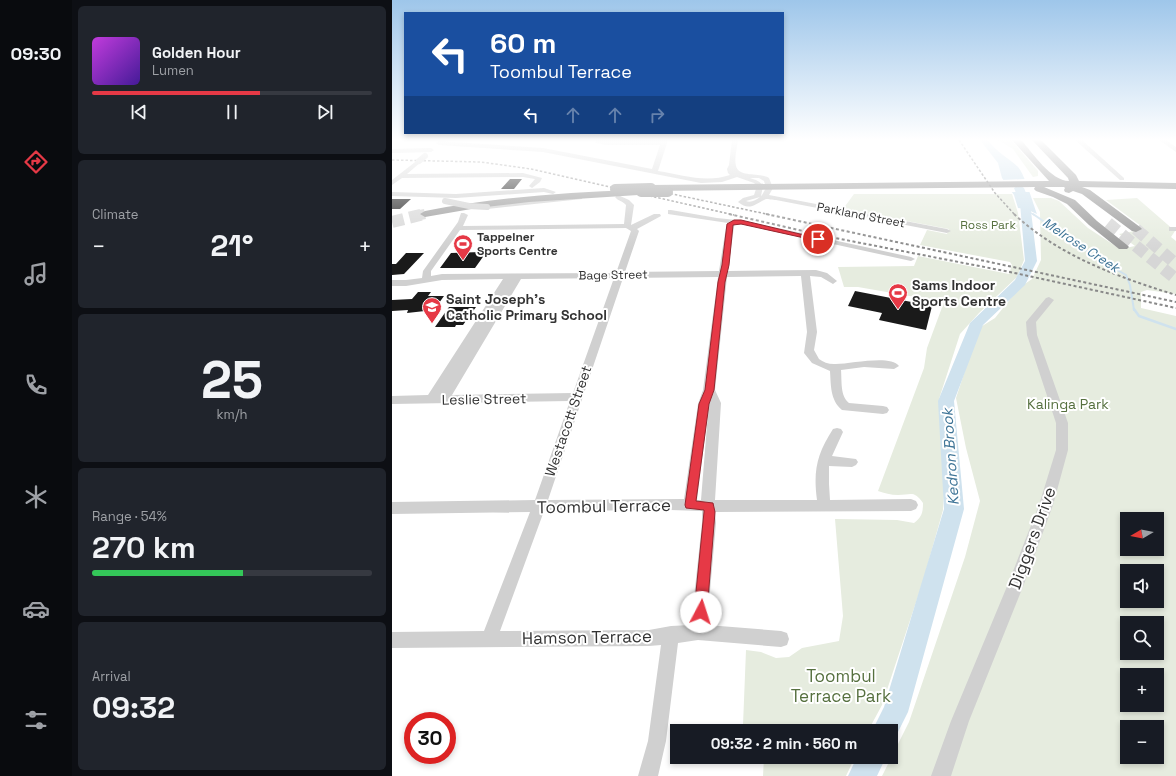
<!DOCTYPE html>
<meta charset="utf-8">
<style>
body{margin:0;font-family:"Space Grotesk",sans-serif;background:#20242c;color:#f1f3f6;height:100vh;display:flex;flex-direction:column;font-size:15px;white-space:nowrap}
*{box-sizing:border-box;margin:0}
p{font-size:13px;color:#9ea1a6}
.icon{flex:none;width:22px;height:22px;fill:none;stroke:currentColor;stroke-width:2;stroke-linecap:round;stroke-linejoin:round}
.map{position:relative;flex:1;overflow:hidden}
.drawer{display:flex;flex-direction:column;gap:6px;padding:6px;background:#0d0f14;width:320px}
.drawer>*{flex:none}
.top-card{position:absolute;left:12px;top:12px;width:380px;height:122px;border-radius:0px;box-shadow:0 2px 6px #0003;background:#1a4fa0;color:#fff;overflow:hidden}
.needle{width:26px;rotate:260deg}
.controls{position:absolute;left:728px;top:512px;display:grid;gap:8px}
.controls a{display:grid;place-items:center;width:44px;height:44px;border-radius:0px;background:#171b24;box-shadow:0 2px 6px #0003;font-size:20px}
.speed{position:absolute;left:12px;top:712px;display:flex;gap:8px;font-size:20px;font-weight:700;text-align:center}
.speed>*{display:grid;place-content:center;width:52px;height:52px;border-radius:50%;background:#171b24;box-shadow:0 2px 6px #0003;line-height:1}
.speed .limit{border:6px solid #d22;background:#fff;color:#111}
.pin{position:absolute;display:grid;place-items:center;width:34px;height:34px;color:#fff;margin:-17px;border:2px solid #fff;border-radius:50%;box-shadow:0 1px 4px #0007}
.me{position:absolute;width:44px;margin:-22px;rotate:5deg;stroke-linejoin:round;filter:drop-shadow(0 0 3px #0008)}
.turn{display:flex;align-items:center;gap:14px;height:84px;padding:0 20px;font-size:18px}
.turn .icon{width:52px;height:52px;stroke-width:2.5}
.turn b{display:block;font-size:28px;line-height:34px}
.lanes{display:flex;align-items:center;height:38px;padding:0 20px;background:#0003;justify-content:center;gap:20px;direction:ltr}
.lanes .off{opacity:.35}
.big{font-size:30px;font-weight:700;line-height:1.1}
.drawer .card{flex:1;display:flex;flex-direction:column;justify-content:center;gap:6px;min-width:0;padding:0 14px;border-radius:6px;background:#20242c}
.drawer .dial{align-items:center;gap:0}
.dial b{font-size:52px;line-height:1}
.song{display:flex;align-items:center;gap:12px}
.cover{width:48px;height:48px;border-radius:6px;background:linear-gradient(135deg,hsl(290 70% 55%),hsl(260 70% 35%))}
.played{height:4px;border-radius:2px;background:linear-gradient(90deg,#e63946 60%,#363941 60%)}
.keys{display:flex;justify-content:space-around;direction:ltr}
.heat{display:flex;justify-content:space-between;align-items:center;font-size:22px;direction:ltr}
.charge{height:6px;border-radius:3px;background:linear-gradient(90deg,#34c759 54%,#363941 0)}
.trip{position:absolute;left:278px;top:724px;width:228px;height:40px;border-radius:0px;background:#171b24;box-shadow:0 2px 6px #0003;font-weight:700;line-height:40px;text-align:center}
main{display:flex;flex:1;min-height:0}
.menu{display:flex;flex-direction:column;width:72px;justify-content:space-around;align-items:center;background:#090b0e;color:#9ea1a6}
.menu .icon{width:28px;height:28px}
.menu .active{color:#e63946}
.menu b{font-size:18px;color:#f1f3f6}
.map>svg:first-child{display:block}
.green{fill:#e6ecdf;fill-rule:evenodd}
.water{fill:#cfe2ee}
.pier{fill:#fff}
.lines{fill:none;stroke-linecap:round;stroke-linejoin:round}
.stream-far2{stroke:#cfe2ee;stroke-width:1.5}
.stream-far1{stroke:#cfe2ee;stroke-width:2}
.stream{stroke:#cfe2ee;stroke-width:2.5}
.river{fill:#cfe2ee;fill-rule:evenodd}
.building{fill:#1a1a1a}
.highway-tunnel-far1{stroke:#d6d6d6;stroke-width:10;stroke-dasharray:10 4.5;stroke-linecap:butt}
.highway-tunnel{stroke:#d6d6d6;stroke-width:12;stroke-dasharray:12 6;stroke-linecap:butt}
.minor{fill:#d0d0d0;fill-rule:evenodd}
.highway{fill:#9a9a9a;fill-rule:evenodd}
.rail-far1{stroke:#888;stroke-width:1.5;stroke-dasharray:2.5 2;stroke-linecap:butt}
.rail{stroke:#888;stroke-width:2;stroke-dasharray:3 2.5;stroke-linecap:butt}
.minor-bridge{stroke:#d0d0d0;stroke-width:6}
.highway-bridge{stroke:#9a9a9a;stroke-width:10}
.route{fill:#e63946;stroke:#96252e}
.labels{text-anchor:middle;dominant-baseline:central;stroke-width:4;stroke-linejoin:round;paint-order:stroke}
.far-street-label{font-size:12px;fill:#333;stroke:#fff}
.far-park-label{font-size:12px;fill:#56703f;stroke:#fff}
.far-poi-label{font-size:12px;font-weight:bold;fill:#333;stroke:#fff;text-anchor:start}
.far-water-label{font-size:13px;font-style:italic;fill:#3f7597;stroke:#fff}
.poi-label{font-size:14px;font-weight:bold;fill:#333;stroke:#fff;text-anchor:start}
.street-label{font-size:14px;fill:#333;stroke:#fff}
.park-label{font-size:14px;fill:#56703f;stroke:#fff}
.water-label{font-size:15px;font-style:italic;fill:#3f7597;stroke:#fff}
.near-street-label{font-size:17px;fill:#333;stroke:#fff}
.near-park-label{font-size:17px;fill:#56703f;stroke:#fff}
</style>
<main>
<nav class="menu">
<b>09:30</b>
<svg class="icon active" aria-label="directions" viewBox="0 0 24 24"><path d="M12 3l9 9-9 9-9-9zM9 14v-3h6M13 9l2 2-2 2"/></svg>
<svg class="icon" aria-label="music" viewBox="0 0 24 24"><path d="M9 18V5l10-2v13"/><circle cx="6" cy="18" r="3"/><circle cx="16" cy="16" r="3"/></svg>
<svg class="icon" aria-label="phone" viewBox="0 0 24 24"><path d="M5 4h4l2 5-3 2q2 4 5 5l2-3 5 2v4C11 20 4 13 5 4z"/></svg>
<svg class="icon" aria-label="climate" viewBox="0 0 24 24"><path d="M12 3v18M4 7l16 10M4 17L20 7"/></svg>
<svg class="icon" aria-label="car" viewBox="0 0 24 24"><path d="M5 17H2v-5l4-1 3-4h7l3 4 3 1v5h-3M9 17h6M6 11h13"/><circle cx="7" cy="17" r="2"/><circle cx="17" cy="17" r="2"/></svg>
<svg class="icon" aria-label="filters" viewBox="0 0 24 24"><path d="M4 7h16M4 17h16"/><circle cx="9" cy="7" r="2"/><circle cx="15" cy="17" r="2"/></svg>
</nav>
<section class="drawer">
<div class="card">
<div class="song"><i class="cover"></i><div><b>Golden Hour</b><p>Lumen</p></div></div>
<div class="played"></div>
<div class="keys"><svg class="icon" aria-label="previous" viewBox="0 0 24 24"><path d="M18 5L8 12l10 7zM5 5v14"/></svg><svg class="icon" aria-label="pause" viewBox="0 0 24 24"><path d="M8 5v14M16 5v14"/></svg><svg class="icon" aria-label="next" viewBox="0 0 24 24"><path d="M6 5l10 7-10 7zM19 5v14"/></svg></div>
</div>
<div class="card"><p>Climate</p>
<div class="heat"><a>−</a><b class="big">21°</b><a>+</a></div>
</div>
<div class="card dial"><b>25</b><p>km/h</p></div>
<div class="card"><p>Range · 54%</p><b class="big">270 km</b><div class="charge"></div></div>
<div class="card"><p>Arrival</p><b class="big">09:32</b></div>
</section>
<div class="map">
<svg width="784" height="776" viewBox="0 0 784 776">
<rect width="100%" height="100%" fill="#fff"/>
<path class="green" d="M606,140h13l27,31v5l-5,1 -20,-28z
M462,194h158l6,19 6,47 -7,17 -38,36 -19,21 -21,65 6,75 -2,36 -20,71 -41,124 -14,26h-103v-6h-22l3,-75 15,2 15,6 13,-1 13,-9 37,-7 4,-25 -8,-97 62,1 17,3c8,-6 9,-11 9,-20 -9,-13 -12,-8 -25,-8 -7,0 -14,-2 -20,-4l46,-123 3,-20 17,-46 -86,-15h-14l-6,-20 76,-1 4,-10 91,18 3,-9 -2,-3 -90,-17 7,-15 20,4 2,-5 -106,-20z
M641,198h18l8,3 29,27 32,21 15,-3 -16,-12 26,-5 -39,-29 31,-2 38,33 -4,6 5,4v53l-29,-4 -6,2v16l35,8v460h-294l27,-54 56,-165 15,-56 -14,-53 -10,-50 23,-70 16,-10 24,-30 13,-9 9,-19 -1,-48zM735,519h30v30h-30zM735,571h30v30h-30zM735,623h30v30h-30zM735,675h30v30h-30zM735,727h30v30h-30z
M372,757h91l-9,19h-83z"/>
<path class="water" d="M588,140h8c8,12 21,18 30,27 7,8 15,36 19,47l-11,-5 -8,-1 -4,-13 -12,-17 -4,-15z"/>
<path class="pier" d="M633,179l6,13h-21l-9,-12z"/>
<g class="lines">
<path class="stream-far2" d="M633,209l9,6"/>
<path class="stream-far1" d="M641,214l67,46 26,15 4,10 4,25"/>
<path class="stream" d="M742,309l5,7 37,13"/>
<path class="river" d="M627,185l5,3 6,15 7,58 -12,24 -42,40 -29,76 10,108 -56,203 -14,28 -3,2v-11h-19l12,-24 60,-198 -6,-108 32,-78 45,-43 10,-19 -5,-58 -6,-15z
M465,757h29l-9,19h-29z"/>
</g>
<path class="building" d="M118,179h12l-8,10h-13z
M0,199h19l-11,10h-8z
M89,252l-2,2h6l-10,14h-35l11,-15z
M14,253h18l-20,21 -12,1v-11h4z
M463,291l77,15 -6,24 -47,-10 3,-7 -34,-7z
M26,292h13l-3,4h16l-10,14 -27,3 1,-3 -16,1v-11l20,-1z
M57,307h27l-13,18h-7l-1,2h-20z"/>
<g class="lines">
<path class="highway-tunnel-far1" d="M28,215l5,-1"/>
<path class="highway-tunnel" d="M0,222l32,-8
M716,223l68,56
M744,229l40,35"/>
<path class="minor" d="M205,140h71l-10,31c24,4 48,12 72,4l-2,-2 -1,-4 2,-4 3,-25h6c-1,8 -4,19 -2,26 3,12 24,6 33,12l4,10 -4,7 178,34 4,2 -4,2 -171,-33c-3,0 -8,-1 -10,-1 -10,4 -16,13 -28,3l5,-4 11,-3 3,-9 -3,-3 -17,-6 -15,5 -21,1 -158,-31 -104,-7 -3,-2 3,-2 104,7 109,21 8,-24h-53l-11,-2 -1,-1zM358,178h9l5,3 2,7 -4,7 -1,1 2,-10c-3,-5 -7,-6 -13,-8zM368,197c-4,3 -9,6 -14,4z
M683,140h7l42,38v2h-4z
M767,140h7l10,7v5z
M0,149l39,-1 3,2 -3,2 -39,1z
M27,159l3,2 -1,1 -14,12 116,-1 19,5 -2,4 -8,6 -3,-2 6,-7 -12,-2 -121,1 -10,7v-5z
M152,188l12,4 -3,2 -9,-2 -88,6 -64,-2v-4l64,2z
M226,195l11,5 5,5 -3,20 23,-11h6l1,2 -24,13 2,2 -14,41 94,-1 7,-44 2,-4 -60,-9v-4h3l46,8 29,3 165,36 4,2 -4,2 -165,-36 -11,-1 -1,3 -6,44 88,-1 11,3 10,8 -4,3 -12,-7 -11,-1 7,56 -3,18 5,9c4,3 9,5 15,5 13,1 56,-10 65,2l-5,3 -30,-2 -23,3c1,11 -1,26 8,33l34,3 4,1 2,3 -2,3 -4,1 -41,-4c-12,-10 -11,-25 -12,-39l-18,-8 -8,-10 3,-21 -6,-56 -74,1 -12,113 6,13 -6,97h102c-4,-30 0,-46 16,-71l4,-1 4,1 2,3 -11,24 24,3 2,3 -2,3 -4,2 -23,-1v18l1,16 81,-1 5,2 2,4 -2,4 -5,2 -196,1 1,11 -9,102 74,6 6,2 2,6 -2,6 -6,2 -83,-7 -20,3 -12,98 -8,35h-20l10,-35 13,-96 -12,1 -257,2v-16l92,-1 46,-119 -138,2v-12l143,-2 35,-99 -178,3v-8l36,-1 75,-116 -61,1 -36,6h-14v-6h14l16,-2 1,-7 35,-49 3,-9h3l4,2 -5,11 161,-2 2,-19c-3,-4 -8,-4 -11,-8zM234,228l5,3 -15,42 -174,1 -11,2v-5l29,-41zM326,277l-15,113 -5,14 -14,95 -136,1 75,-222zM222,278l-41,115 -121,2 69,-116zM316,413l-7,87h-4zM278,510l32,1v12l-11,102 -20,1 -22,4 -149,1 44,-120z
M188,196l2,1v2l-95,10 -4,-2 4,-2z
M777,227h7v4h-7z
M657,297l5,3 -18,22 1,13 31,88v27l-15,55 -29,79 -55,137 -18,55h-20l20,-55 57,-137 31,-79 17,-55v-27l-29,-88 -1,-13 20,-24z"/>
<path class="highway" d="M620,140h9c12,13 30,41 48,41l-1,-3 -36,-38h9l35,35 3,6 97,2v6l-94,-2 8,3 50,37 2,2 -6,3 -4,-1 -50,-37 -9,-3 -4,2 -4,-1 -1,-2 1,-2 -1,-1h-20l31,13 22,21 30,24 2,2 -2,2h-8l-30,-24 -22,-21 -14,-7 -17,-6 -2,-2 1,-2 -384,4 -5,-3 5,-3 398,-4z
M242,190l4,1 1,2 -1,2 -109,7 -52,6 -52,9 -5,-3 5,-3c69,-13 139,-19 209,-21z"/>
<path class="rail-far1" d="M567,140l36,53 20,22
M0,160l89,2 50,7 203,46
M252,188l127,27"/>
<path class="rail" d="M337,214l96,22 185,36 166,36
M374,214l410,88
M622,214c45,42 104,63 162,81"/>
<path class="minor-bridge" d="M27,161l6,-5
M53,201l24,5 18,1"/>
<path class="highway-bridge" d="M223,189l36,-1
M249,192h27"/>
</g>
<linearGradient id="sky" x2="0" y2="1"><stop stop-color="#9ec6ea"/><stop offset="0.56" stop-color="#fff"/><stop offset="1" stop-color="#fff" stop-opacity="0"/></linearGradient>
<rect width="784" height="249" fill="url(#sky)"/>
<path class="route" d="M342,220h7l80,19 -3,2 -77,-17 -8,1 -4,40 -4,17 -11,108 -5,14 -13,97 17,2 2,9 -8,100 -2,4 -4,2 -5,-2 -2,-4 10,-100v-2l-18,-2 -1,-3 14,-101 6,-14 13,-108 4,-17 5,-41z"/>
<defs>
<g id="stadium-pin" transform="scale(1)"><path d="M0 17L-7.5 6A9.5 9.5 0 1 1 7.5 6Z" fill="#e63946" stroke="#fff"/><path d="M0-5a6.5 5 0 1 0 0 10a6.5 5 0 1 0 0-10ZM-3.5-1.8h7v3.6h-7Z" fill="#fff"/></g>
<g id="school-pin" transform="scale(1)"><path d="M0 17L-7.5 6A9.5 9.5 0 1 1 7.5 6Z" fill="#e63946" stroke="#fff"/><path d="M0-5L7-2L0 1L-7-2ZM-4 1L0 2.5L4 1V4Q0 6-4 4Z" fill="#fff"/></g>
</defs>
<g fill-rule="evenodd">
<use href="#stadium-pin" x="71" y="244"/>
<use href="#stadium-pin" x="506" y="293"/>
<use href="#school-pin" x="40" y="307"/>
</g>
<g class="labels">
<g class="far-street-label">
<text transform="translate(469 215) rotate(11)">Parkland Street</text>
<text transform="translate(221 275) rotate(-1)">Bage Street</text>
</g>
<g class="far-park-label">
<text x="596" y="225">Ross Park</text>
</g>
<g class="far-poi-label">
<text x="85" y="237">Tappeiner<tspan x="85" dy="14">Sports Centre</tspan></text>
</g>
<g class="far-water-label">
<text transform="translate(689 245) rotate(33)">Melrose Creek</text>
</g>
<g class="poi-label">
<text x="520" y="285">Sams Indoor<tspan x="520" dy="16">Sports Centre</tspan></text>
<text x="54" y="299">Saint Joseph's<tspan x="54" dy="16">Catholic Primary School</tspan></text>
</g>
<g class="street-label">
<text transform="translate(92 399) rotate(-1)">Leslie Street</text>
<text transform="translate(176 421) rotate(-71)">Westacott Street</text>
</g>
<g class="park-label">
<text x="676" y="404">Kalinga Park</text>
</g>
<g class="water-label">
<text transform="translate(558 457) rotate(-94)">Kedron Brook</text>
</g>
<g class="near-street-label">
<text transform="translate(212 506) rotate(-1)">Toombul Terrace</text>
<text transform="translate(640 538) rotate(-70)">Diggers Drive</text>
<text transform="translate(195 637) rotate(-1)">Hamson Terrace</text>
</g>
<g class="near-park-label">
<text x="449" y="676">Toombul<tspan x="449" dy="20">Terrace Park</tspan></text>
</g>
</g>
</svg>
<div class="controls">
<a><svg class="needle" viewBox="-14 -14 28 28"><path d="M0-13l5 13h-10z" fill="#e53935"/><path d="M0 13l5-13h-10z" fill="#9ea1a6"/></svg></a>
<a><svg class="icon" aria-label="sound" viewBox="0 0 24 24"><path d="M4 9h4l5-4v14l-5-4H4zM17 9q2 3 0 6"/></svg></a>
<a><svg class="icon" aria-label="search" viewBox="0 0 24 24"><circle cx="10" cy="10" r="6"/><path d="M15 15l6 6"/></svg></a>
<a>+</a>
<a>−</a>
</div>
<div class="speed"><div class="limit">30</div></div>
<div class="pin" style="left:426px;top:239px;background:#d93025"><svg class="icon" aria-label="arrive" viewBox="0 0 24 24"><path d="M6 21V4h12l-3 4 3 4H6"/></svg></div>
<svg class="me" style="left:309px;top:612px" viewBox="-20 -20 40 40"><circle r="19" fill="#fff"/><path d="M0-13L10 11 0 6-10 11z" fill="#e63946"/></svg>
<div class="trip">09:32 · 2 min · 560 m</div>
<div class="top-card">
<div class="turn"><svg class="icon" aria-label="left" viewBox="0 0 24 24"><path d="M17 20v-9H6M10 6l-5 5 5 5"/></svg><div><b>60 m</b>Toombul Terrace</div></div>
<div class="lanes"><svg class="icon" aria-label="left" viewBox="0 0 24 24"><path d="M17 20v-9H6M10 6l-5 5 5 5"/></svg><svg class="icon off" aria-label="ahead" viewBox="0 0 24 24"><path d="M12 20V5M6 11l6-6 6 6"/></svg><svg class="icon off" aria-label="ahead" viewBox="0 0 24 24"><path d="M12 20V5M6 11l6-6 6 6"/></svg><svg class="icon off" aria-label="right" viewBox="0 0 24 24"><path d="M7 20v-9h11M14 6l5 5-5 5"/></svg></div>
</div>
</div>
</main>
